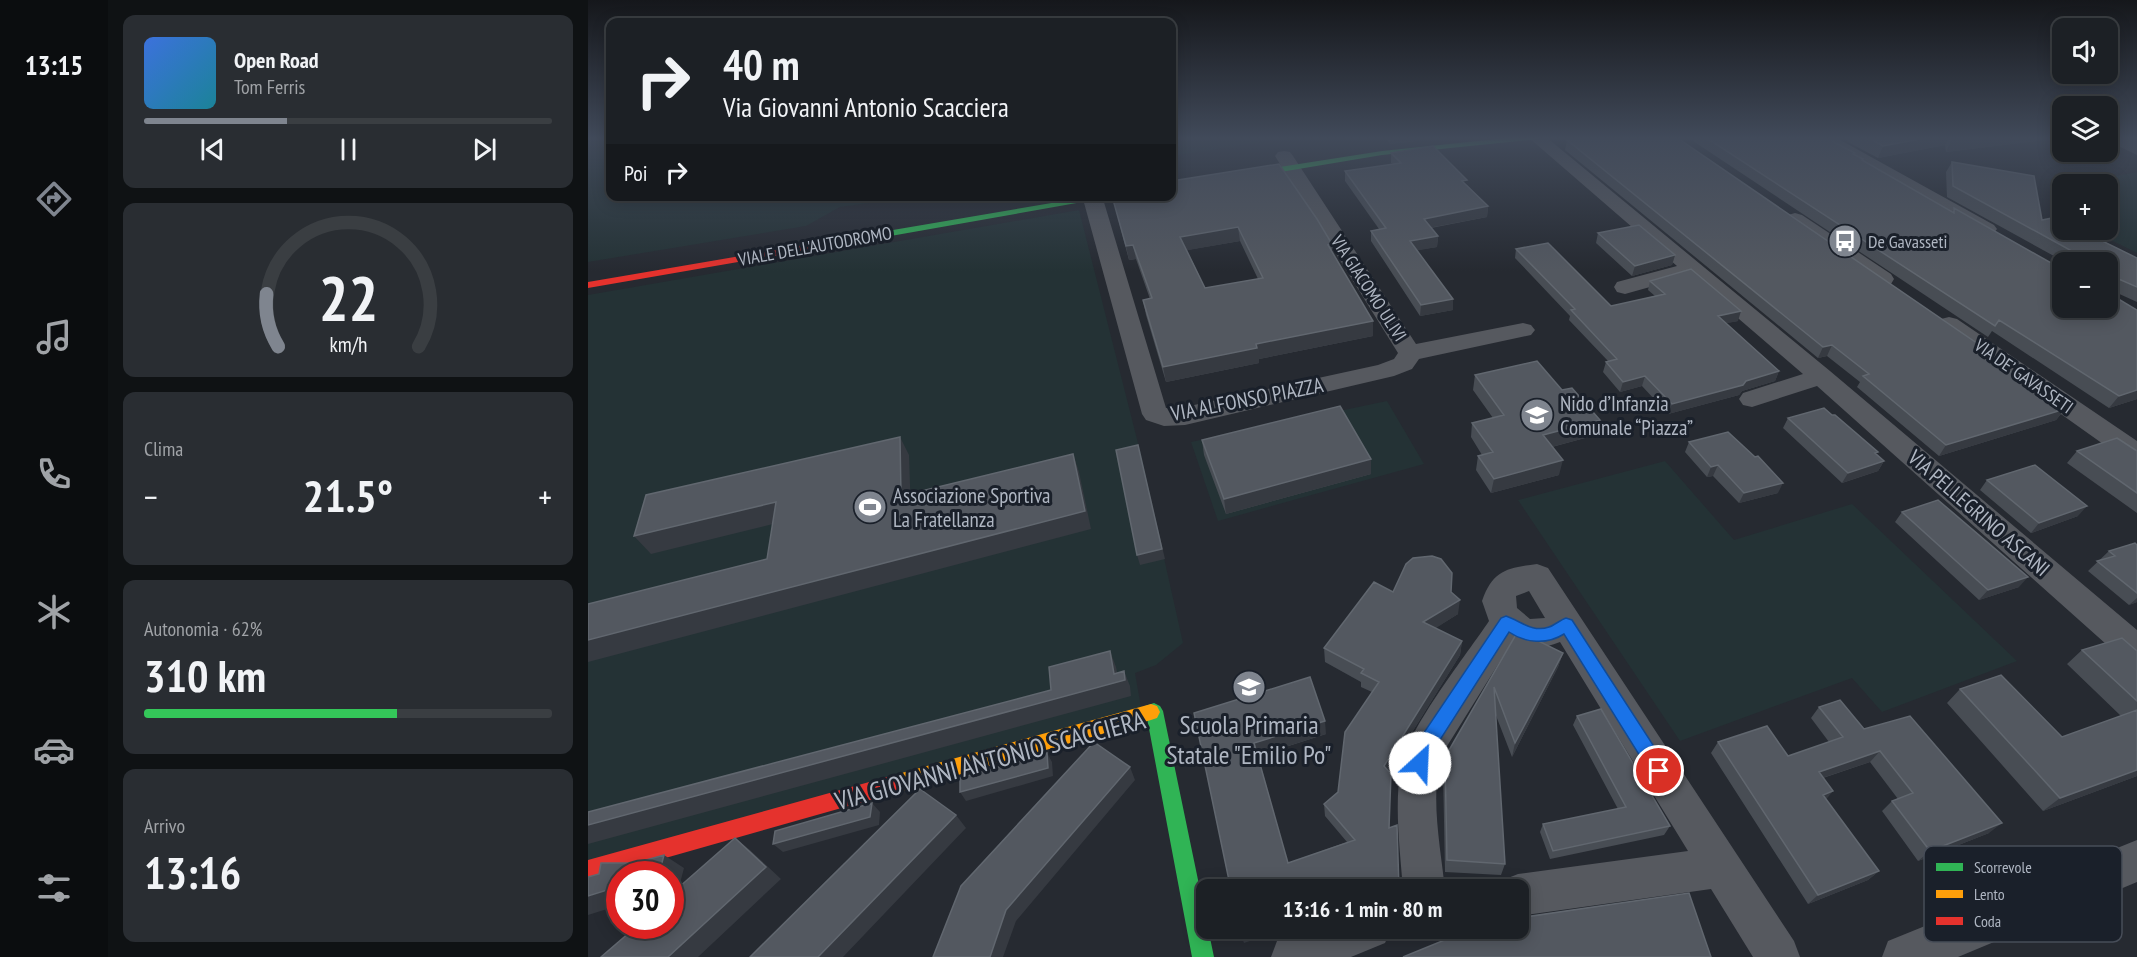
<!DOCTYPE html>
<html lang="it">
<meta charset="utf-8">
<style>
body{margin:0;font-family:"PT Sans Narrow",sans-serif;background:#292d32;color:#f1f3f6;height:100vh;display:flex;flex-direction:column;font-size:22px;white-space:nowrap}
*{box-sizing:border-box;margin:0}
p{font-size:20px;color:#a0a3a7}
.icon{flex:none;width:33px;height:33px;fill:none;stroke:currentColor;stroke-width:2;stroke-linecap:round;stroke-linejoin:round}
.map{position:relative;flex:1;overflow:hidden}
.details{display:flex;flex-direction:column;gap:15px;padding:15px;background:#0f1214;width:480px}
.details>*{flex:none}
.banner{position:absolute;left:18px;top:18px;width:570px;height:183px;border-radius:12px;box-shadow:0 3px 15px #0003,0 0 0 2px #3a3e42;background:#1c2025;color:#f1f3f6;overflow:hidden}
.tools{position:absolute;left:1464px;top:18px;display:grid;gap:12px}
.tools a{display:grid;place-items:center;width:66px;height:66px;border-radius:12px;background:#1c2025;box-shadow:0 3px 15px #0003,0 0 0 2px #3a3e42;font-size:30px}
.speed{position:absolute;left:18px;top:861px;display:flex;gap:12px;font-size:30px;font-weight:700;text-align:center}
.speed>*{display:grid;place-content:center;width:78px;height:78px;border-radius:50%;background:#1c2025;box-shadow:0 3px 15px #0003,0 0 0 2px #3a3e42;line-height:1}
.speed .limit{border:9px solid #d22;background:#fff;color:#111}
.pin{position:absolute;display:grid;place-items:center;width:51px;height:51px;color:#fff;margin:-26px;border:3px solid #fff;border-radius:50%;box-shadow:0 2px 6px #0007}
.me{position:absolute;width:66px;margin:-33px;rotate:25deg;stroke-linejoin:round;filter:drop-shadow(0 0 4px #0008)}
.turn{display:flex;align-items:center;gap:21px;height:126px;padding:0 18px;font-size:27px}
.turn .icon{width:78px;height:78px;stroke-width:2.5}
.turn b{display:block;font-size:42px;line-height:51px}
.then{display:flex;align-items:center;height:57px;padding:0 18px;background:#0003;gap:12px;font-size:22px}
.big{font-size:45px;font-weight:700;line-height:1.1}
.details .widget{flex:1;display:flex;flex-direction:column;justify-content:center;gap:9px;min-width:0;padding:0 21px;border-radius:12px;background:#292d32}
.details .dial{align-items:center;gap:0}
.dial svg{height:156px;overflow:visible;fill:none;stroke:#3a3e42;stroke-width:7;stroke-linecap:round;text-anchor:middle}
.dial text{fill:#f1f3f6;stroke:none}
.song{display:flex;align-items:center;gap:18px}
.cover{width:72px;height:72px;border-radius:9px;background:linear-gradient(135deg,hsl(220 70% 55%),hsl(190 70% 35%))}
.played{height:6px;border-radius:3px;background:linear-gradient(90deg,#7f858f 35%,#3a3e42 35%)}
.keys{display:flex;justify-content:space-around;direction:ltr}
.heat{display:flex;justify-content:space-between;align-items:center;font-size:33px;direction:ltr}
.charge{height:9px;border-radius:4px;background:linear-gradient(90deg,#34c759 62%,#3a3e42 0)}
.trip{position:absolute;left:608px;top:879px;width:333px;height:60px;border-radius:12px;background:#1c2025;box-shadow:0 3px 15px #0003,0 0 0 2px #3a3e42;font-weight:700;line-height:60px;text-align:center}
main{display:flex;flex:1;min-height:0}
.tabs{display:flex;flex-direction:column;width:108px;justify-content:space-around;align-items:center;background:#0b0d0f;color:#a0a3a7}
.tabs .icon{width:42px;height:42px}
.tabs .on{color:#7f858f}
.tabs b{font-size:27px;color:#f1f3f6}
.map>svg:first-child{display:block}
.green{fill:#243235}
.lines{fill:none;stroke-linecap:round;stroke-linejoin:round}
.street{fill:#56595f;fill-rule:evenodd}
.fast{fill:#30b455;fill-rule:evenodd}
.slow{fill:#ff9f0a;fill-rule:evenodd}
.jam{fill:#e5322d;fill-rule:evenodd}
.wall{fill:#484d54;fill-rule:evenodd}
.shaded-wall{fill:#363a41}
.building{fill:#535860;stroke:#61676f;stroke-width:1.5;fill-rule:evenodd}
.route{fill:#1a73e8;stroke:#114b97;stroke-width:1.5}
.labels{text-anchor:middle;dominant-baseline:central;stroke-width:6;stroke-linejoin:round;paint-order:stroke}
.far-poi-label{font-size:18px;fill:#afb6c2;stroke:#1a202a;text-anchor:start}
.far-street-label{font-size:18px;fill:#afb6c2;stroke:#1a202a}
.street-label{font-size:21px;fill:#afb6c2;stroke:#1a202a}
.poi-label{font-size:21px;fill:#afb6c2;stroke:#1a202a;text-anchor:start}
.near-poi-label{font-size:26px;fill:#afb6c2;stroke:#1a202a}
.near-street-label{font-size:26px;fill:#afb6c2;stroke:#1a202a}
.key{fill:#1a202a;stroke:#474d58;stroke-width:1.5}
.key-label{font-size:16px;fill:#afb6c2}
</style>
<main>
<nav class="tabs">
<b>13:15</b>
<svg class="icon on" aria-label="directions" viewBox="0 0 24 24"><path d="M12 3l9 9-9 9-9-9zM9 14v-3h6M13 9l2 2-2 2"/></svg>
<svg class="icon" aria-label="music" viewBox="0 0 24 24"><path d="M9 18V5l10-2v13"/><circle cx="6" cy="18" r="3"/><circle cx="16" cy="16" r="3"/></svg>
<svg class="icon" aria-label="phone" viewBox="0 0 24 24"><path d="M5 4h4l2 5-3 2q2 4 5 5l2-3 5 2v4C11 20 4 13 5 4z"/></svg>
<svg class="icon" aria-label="climate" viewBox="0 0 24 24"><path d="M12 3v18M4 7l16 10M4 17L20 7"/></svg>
<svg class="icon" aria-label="car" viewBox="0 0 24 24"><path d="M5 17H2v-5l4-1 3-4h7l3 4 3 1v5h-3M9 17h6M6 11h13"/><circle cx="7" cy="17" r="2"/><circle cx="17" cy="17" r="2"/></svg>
<svg class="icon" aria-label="filters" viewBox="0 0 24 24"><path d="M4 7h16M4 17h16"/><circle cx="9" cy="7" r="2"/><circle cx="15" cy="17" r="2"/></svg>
</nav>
<section class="details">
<div class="widget">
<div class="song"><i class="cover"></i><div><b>Open Road</b><p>Tom Ferris</p></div></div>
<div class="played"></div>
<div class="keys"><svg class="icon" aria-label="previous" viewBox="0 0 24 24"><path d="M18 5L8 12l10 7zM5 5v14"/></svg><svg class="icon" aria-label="pause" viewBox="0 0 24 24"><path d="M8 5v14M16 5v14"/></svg><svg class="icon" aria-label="next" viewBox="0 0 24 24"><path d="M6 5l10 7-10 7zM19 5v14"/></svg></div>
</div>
<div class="widget dial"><svg viewBox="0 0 100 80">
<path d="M14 69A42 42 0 1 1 86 69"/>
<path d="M14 69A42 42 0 0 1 8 42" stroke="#7f858f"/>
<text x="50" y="56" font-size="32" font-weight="700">22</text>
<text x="50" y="72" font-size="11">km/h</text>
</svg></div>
<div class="widget"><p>Clima</p>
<div class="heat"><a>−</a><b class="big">21.5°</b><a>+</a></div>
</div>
<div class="widget"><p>Autonomia · 62%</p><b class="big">310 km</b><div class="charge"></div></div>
<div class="widget"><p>Arrivo</p><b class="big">13:16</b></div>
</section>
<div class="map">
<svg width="1549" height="957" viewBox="0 0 1549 957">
<rect width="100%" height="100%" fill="#262a31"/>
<path class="green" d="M0,137h22v59l302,1 -72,10 -34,19 -218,36z
M584,137h122l-122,19z
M1549,172v81l-46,-23h17v-46h-33z
M491,210l62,245 42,188 -27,22 -21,8 7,40 -554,150v-568z
M799,401l37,63 -206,57 -27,-79z
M1077,461l69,79 118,-36 165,157 -135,51 -30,-34 -172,63 -162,-241z"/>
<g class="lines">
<path class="street" d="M940,137h18l284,234 307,259v36l-12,-5 -308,-275 -65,21 -9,-2 -4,-6 4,-6 60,-19 -114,-98 -64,18 -8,-2 -3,-5 3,-5 60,-16z
M1227,137h20l159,88 3,4 -3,4h-14l-163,-92z
M696,151l6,1 3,4 123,188 107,-21 8,2 4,5 -4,5 -112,24 -7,10 -18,7 -209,49 -21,1 -18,-6 -4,-6 -59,-215 2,-3h16l2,3 63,209 19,-1 193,-42 16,-6 4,-6 -123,-197 3,-4z
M1207,213l7,2 89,59 3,5 -3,5 -8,2 -8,-2 -87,-61 -3,-4 3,-4z
M1361,317l8,2 180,122v22l-10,-2 -186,-132 -4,-5 4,-5z
M949,564l11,4 246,373 6,16h-47l-42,-68 -193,27v-26h-19l4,-10 15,-6 170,-23 -128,-209c-17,7 -31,7 -48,0l-68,109c-16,38 -3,97 1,139h-42c-3,-41 -9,-84 -2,-124 6,-36 66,-112 88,-145l-7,-20c11,-31 25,-33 55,-37zM941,591l16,27 -15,1 -13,-11 -1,-12z
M1549,840v42l-179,75h-76l6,-16z
M722,928h82l-7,15 -34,14h-80l6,-16z"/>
<path class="fast" d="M928,137h26l-4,2 -156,16 -210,35v-6l210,-33z
M505,196h23l-282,50 -5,-3 5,-3z
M566,703l6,3 3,5 51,246h-22l-45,-239 -5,-6 3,-6z"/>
<path class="slow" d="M563,704l6,2 3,6 -3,6 -6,2 -253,72 -7,-3 -2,-6 2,-6 7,-3z"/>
<path class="jam" d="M246,240l5,3 -2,2 -249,43v-6z
M310,774l7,3 2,6 -2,6 -7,3 -310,88v-20z"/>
</g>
<path class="wall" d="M797,137h32v4l-27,3z
M1099,137h137l31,16v2l8,4v2l89,51 2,-4 108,100 46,-46h-45v-1l-116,-64 -1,-25 6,-10 90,58 72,9 -8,11 -3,1 34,17v44l-22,-10v5l22,13v89l-28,9 -117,-77 -4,6z
M1260,137h206l-1,2 -107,13 -1,-7 -67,13 -32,-17z
M1520,137h29v18l-29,-14z
M979,140l412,210 86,59 -9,11 -117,36 -82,-69 3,-5 -33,-26 -9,2 -253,-208z
M803,153l76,32 21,21 -1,11 -56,11 7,8 -1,11 -20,3 36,49v11l-33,6 -49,-75v-10l8,-2 -34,-48v-10l48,-7 -2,-1z
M524,196l220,48v8l41,84 -114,23v4l-93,19 -20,-67 -3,-15 7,-1 -14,-40 -7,1zM652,241l18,38 -53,9 -18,-38z
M1010,233l77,22 -3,10 -40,11 -36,-33z
M928,249l95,57 44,-10 -7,-6 2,-9 88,40 -12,2 53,48 -4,10 -33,10 -3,4 -71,19 -26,-28 -22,6 -17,-20 3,-10 2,-1 -39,-41 1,-4 -55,-58z
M887,375l87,15 38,30 -4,15 -44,12 7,28 -68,18 -15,-23 2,-14 4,-1 -11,-18 1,-14 21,-5 -20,-28z
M1244,415l52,46 -6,10 -36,12 -59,-55 5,-10z
M614,440l169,34 -145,40 -22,-59z
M1101,442l89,51 -39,10 -26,-27 -6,1 -22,-25z
M1489,451h60v62l-70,-50z
M1399,480l91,36 -47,17 -51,-43z
M1314,512l117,75 -40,13 -84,-78z
M1549,545v57l-8,3 -41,-34 21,-20z
M805,592h58l7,22 -23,14 27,13 -2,14 -72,116 1,57 -158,62 -37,-177 132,21 -68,22 30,107 59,-21 -22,-26 -1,-12 14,-12 34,-100 -11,-5v-5l-36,-20 -1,-14z
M930,631l45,22 -5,14 -46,90 -17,-44 10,151 -4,11 -56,-3 -2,-102 2,-13z
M1494,650l55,1v125l-94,35 -96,-108 13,-14 102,48 59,-21 -54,-52z
M1231,707l45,22 125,104 -71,28 -36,-50 10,-10 6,-2 -28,-37 -47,16 3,21 53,72 -11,9 -60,24 -97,-151 7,-11 70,14 41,-14 -18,-24z
M989,716l93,110 -6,9 -114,24 -10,-27 3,-8 75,-15 -45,-84z"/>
<path class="shaded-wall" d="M829,137v4l-27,3v-4z
M1343,137h19l-5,8 -67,13 5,-12z
M1384,137h82l-1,2 -107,13 6,-13z
M900,206l-1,11 -64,12 1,-10z
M650,227l2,14 -57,10 -3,-14z
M1526,229l-8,11 -23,6 7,-11z
M850,236l-1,11 -28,5 1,-11z
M545,245l3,14 -7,1 -3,-14z
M1087,255l-3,10 -40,11 3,-10z
M865,299v11l-33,6 1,-11z
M1153,311l-3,10 -24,5 4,-10z
M785,321v15l-114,23v4l-93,19 -3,-15 93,-23z
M1244,345l-5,11 -9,2 5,-11z
M1191,371l-4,10 -33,10 -3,4 -71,19 4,-10z
M1057,376l-3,10 -22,6 3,-10z
M1549,390v9l-28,9 10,-12z
M1477,409l-9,11 -117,36 7,-11z
M1012,420l-4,15 -56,15 3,-15z
M312,437l9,18 2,59 -10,-18z
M550,445l27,114 -25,6 -3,-10z
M485,454l6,18 12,57 -503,133v-22z
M783,459v15l-145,40 -2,-15z
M975,460l-4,15 -68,18 3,-14z
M1296,461l-6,10 -36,12 6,-10z
M1130,465l-5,11 -6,1 4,-10z
M1195,483l-5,10 -39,10 5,-10z
M188,502l13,18 -138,34 -17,-18z
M1499,506l-9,10 -47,17 8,-10z
M1440,577l-9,10 -40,13 9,-10z
M1549,598v4l-8,3z
M872,600l-2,14 -36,23 1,-15z
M874,641l-2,14 -77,124 1,-13z
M522,651l6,16 3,15 5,-11 6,15 1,10 -543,148v-19l526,-151z
M975,653l-5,14 -46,90 3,-14z
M737,721l1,13 -69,22 -3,-13z
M1292,751l-10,11 -60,20 9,-10z
M459,753l5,9 1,14 -87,25 -6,-9z
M542,767l5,13 -119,141 -13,36h-13l16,-47z
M1549,770v6l-94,35 17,-13z
M1245,791l-9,11 -1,-7z
M284,803l8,9 -1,13 -96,27 -10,-8z
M368,815l10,13 -123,129h-25z
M1414,823l-13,10 -71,28 12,-10z
M147,838l15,12 31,29 -83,78h-30z
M76,855l20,13 -5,19 -9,3v-16h-11z
M1291,871l-11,9 -60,24 10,-9z
M32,886v19l-32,10v-19z
M666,928h34l-44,15 -4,-10z"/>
<path class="building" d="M800,137h29l-27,3z
M1011,137h77l305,209 -2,4 86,59 -119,36 -83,-69 6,-2 -37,-29 -9,2 -256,-207z
M1117,137h119l31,16 -2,1 10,5 -1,1 92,53v-5l106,60h2v40h46v-46h-37l-1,-12 -117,-64 -1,-24 82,14 8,44 20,-4v14h46v-4l6,3 -24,6 47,23v29l-23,-10 1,20 22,13v80l-18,6 -120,-76 -4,6z
M1279,137h64l-48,9z
M1364,137h20l-20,2z
M845,146l34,34 -5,1 26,25 -64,13 14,17 -28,5 43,58 -32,6 -50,-74 15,-3 -41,-57 56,-8 -10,-10z
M691,164l38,55 15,25 -4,1 45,76 -117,23 1,4 -94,19 -20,-67 9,-2 -19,-53 -7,1 -14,-50h60v-15zM650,227l25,51 -58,10 -25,-51z
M1051,225l36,30 -40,11 -37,-33z
M960,243l63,63 54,-12 -15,-13 41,-12 50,42 -23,5 61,55 -33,10 -3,4 -71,19 -27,-28 -22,6 -17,-20 11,-3 -46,-49 4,-1 -59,-60z
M949,361l25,29 10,-2 28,32 -57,15 20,25 -69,19 -16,-23 15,-4 -21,-29 32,-8 -29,-40z
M752,406l31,53 -147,40 -22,-59z
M1236,408l8,7h3l43,37 -3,1 9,8 -36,12 -60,-55z
M1140,432l27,25 3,-1 25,27 -39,10 -26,-28 -7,2 -22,-25z
M312,437l1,59 172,-42 12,57 -497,129v-36l179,-45 9,-57 -142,34 12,-41z
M1529,438l20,13v42l-60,-42z
M550,445l24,104 -25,6 -21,-105z
M1447,465l52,41 -48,17 -52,-43z
M1350,500l90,77 -40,13 -86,-78z
M1547,543l2,2v48l-40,-32 18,-5 -6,-5z
M844,556l9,3 11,14 -1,19 9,8 -37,22 39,19 -78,125 7,8 -2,54 8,-3 2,64 -168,1 -37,-177 116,-36 15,44 -71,22 34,120 67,-23 -31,-36 14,-12 7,-60 34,-50 -18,-9 3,-4 -40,-21 50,-66 19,10 13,-28 7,-6z
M930,631l45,22 -48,90 -21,-56 11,177 -58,-4 -2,-103z
M1534,638l15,13v50l-55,-51z
M522,651l4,23 10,-3 1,9 -537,145v-13l463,-122 -2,-23z
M1413,675l61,62 75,-27v60l-77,28 -100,-109z
M1252,700l24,29 46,-13 92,107 -72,28 -38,-50 21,-8 -33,-42 -61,21 14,19 -10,4 56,76 -61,24 -100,-153 49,-16 21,30 55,-19 -24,-30z
M1013,709l69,117 -117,25 -10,-27 83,-17 -49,-91z
M506,742l36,25 -124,143 -16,47h-57l28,-71z
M459,753l1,15 -88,24v-14z
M332,789l36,26 -138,142h-68z
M284,803l-2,14 -97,27 2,-13z
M147,838l31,29 -98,90h-67l36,-31h33v-31z
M76,855l-5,19h-39v12l-32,10v-19l11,-3 2,-11h34z
M1101,893l22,64h-308l71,-29h44v-10z
M651,928h15l-14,5z"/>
<linearGradient id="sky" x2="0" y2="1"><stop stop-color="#15171b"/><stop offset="0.51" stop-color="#414a5a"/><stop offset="1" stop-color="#414a5a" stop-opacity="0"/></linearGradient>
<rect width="1549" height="271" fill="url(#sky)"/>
<path class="route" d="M918,616c15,5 26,17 43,11 6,-2 11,-7 17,-9l6,2 94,145 3,6 -3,6 -7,2 -6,-2 -89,-143c-17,11 -39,9 -55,-2l-73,114 -10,23 -6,2 -7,-2 -2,-6 12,-29 78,-116z"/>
<defs>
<g id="bus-disc" transform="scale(1.725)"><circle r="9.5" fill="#7f858f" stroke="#1a202a"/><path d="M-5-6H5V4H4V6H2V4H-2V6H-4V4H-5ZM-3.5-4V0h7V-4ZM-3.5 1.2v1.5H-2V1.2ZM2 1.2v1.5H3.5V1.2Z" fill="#fff"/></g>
<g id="school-disc" transform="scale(1.725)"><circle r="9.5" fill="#7f858f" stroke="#1a202a"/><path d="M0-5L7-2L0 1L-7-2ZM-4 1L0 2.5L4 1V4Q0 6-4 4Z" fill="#fff"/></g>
<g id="stadium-disc" transform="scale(1.725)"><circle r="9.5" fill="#7f858f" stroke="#1a202a"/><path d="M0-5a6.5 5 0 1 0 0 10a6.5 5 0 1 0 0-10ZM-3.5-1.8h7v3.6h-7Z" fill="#fff"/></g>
</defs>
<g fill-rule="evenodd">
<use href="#bus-disc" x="1257" y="241"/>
<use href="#school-disc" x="949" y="415"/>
<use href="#stadium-disc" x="282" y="507"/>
<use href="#school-disc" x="661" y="687"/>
</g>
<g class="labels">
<g class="far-poi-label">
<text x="1280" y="241">De Gavasseti</text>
</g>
<g class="far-street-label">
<text transform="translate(227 246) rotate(-10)">VIALE DELL'AUTODROMO</text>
<text transform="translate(781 288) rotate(57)">VIA GIACOMO ULIVI</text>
<text transform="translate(1436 376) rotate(35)">VIA DE’ GAVASSETI</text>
</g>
<g class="street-label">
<text transform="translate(659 399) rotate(-11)">VIA ALFONSO PIAZZA</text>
<text transform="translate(1391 513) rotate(41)">VIA PELLEGRINO ASCANI</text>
</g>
<g class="poi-label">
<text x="972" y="403">Nido d’Infanzia<tspan x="972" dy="24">Comunale “Piazza”</tspan></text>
<text x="305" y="495">Associazione Sportiva<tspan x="305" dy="24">La Fratellanza</tspan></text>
</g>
<g class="near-poi-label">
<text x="661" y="724">Scuola Primaria<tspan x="661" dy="30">Statale "Emilio Po"</tspan></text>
</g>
<g class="near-street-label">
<text transform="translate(402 760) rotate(-15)">VIA GIOVANNI ANTONIO SCACCIERA</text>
</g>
</g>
<rect x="1336" y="846" width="198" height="96" rx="9" class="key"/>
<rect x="1348" y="863" width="27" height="8" fill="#30b455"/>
<rect x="1348" y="890" width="27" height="8" fill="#ff9f0a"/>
<rect x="1348" y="917" width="27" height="8" fill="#e5322d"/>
<g class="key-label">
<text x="1386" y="873">Scorrevole</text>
<text x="1386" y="900">Lento</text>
<text x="1386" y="927">Coda</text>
</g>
</svg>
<div class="tools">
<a><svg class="icon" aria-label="sound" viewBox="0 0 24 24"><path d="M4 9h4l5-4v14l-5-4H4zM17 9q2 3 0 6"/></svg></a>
<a><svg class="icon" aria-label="layers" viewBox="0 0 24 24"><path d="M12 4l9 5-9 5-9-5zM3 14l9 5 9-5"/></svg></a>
<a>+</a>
<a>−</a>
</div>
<div class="speed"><div class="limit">30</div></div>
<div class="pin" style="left:1071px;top:771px;background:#d93025"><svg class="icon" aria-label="arrive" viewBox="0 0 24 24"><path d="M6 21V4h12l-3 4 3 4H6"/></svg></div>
<svg class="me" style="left:832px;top:763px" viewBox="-20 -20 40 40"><circle r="19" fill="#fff"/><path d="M0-13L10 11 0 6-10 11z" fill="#1a73e8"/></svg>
<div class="trip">13:16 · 1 min · 80 m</div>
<div class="banner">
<div class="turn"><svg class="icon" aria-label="right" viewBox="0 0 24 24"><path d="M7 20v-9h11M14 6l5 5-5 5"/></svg><div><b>40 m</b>Via Giovanni Antonio Scacciera</div></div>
<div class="then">Poi<svg class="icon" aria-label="right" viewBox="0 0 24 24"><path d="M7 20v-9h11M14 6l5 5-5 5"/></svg></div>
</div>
</div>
</main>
